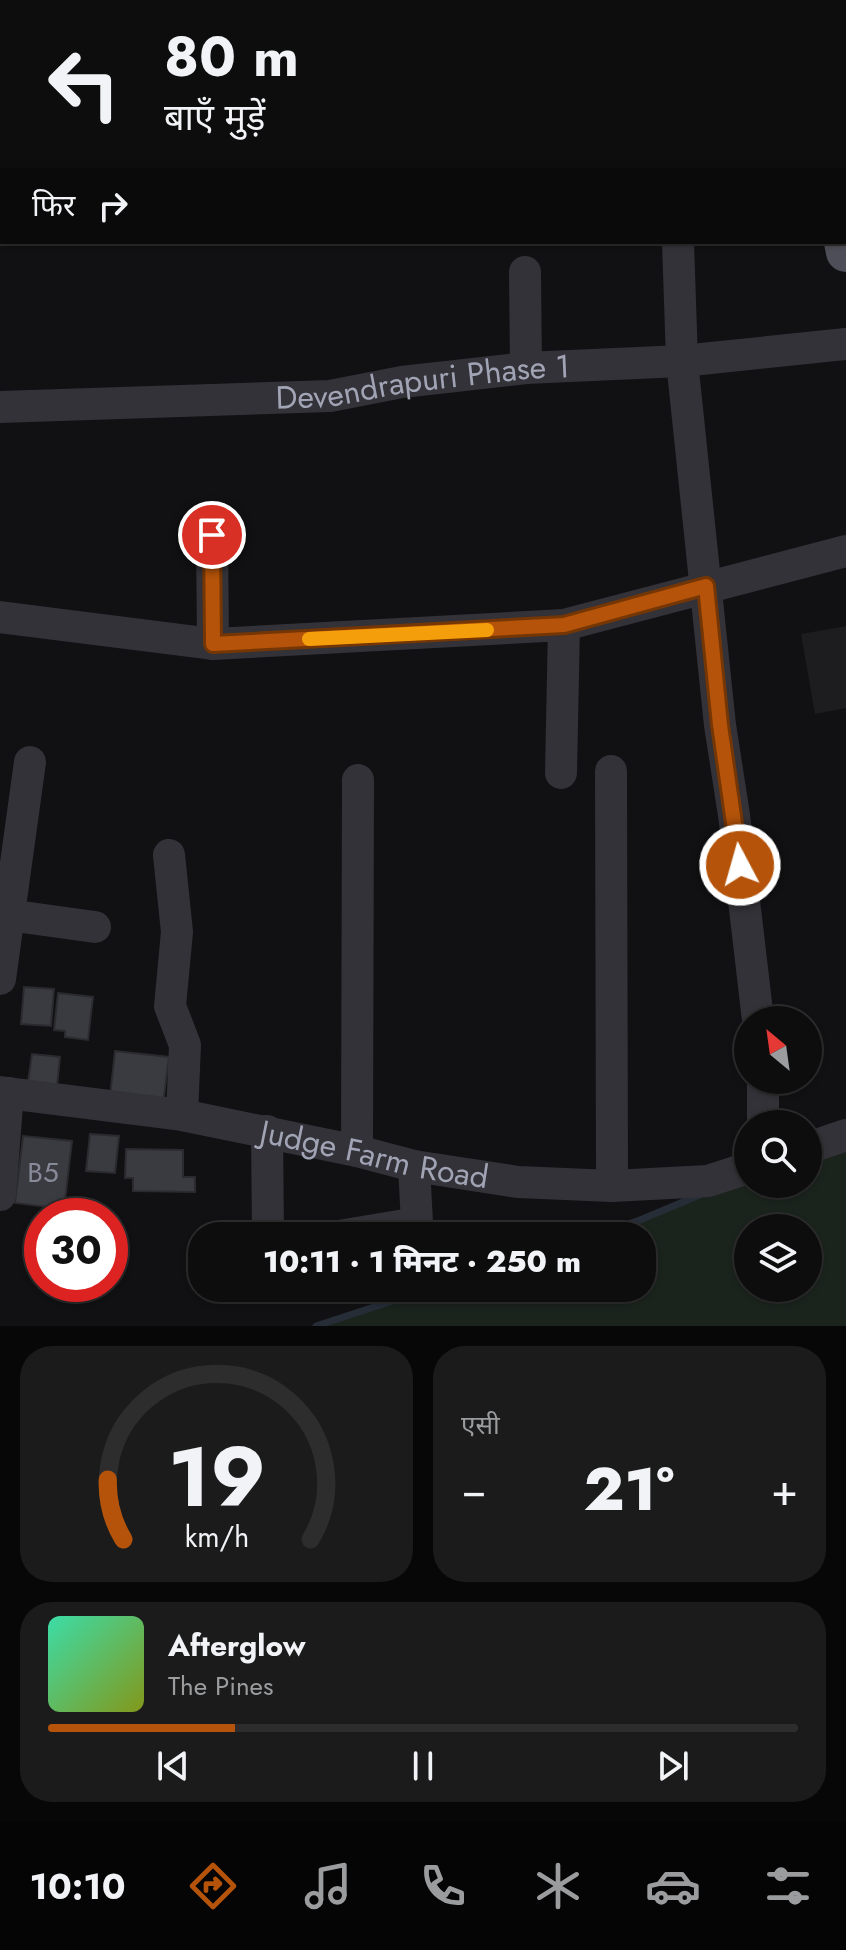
<!DOCTYPE html>
<html lang="hi">
<meta charset="utf-8">
<style>
body{margin:0;font-family:Jost,"Noto Sans Devanagari",sans-serif;background:#1b1b1c;color:#f1f3f6;height:100vh;display:flex;flex-direction:column;font-size:30px;white-space:nowrap}
*{box-sizing:border-box;margin:0}
p{font-size:26px;color:#9a9c9e}
.icon{flex:none;width:44px;height:44px;fill:none;stroke:currentColor;stroke-width:2;stroke-linecap:round;stroke-linejoin:round}
.map{position:relative;height:1326px;overflow:hidden}
.sheet{display:flex;flex-direction:column;gap:20px;padding:20px;background:#070708;flex:1}
.sheet>*{flex:none}
.banner{position:absolute;left:0px;top:0px;width:846px;height:244px;box-shadow:0 2px 6px #0004,0 0 0 2px #2d2d2e;background:#0d0d0e;color:#f1f3f6;overflow:hidden}
.needle{width:52px;rotate:331deg}
.tools{position:absolute;left:734px;top:1006px;display:grid;gap:16px}
.tools a{display:grid;place-items:center;width:88px;height:88px;border-radius:50%;background:#0d0d0e;box-shadow:0 2px 6px #0004,0 0 0 2px #2d2d2e;font-size:40px}
.speed{position:absolute;left:24px;top:1198px;display:flex;gap:16px;font-size:40px;font-weight:700;text-align:center}
.speed>*{display:grid;place-content:center;width:104px;height:104px;border-radius:50%;background:#0d0d0e;box-shadow:0 2px 6px #0004,0 0 0 2px #2d2d2e;line-height:1}
.speed .limit{border:12px solid #d22;background:#fff;color:#111}
.pin{position:absolute;display:grid;place-items:center;width:68px;height:68px;color:#fff;margin:-34px;border:4px solid #fff;border-radius:50%;box-shadow:0 2px 8px #0007}
.me{position:absolute;width:88px;margin:-44px;rotate:354deg;stroke-linejoin:round;filter:drop-shadow(0 0 6px #0008)}
.turn{display:flex;align-items:center;gap:28px;height:168px;padding:0 32px;font-size:36px}
.turn .icon{width:104px;height:104px;stroke-width:2.5}
.turn b{display:block;font-size:56px;line-height:68px}
.then{display:flex;align-items:center;height:76px;padding:0 32px;background:#0003;gap:16px;font-size:30px}
.big{font-size:60px;font-weight:800;line-height:1.1}
.sheet .tile{flex:1;display:flex;flex-direction:column;justify-content:center;gap:12px;min-width:0;padding:0 28px;border-radius:32px;background:#1b1b1c}
.sheet .dial{align-items:center;gap:0}
.dial svg{height:208px;overflow:visible;fill:none;stroke:#2d2d2e;stroke-width:7;stroke-linecap:round;text-anchor:middle}
.dial text{fill:#f1f3f6;stroke:none}
.song{display:flex;align-items:center;gap:24px}
.cover{width:96px;height:96px;border-radius:12px;background:linear-gradient(135deg,hsl(160 70% 55%),hsl(70 70% 35%))}
.played{height:8px;border-radius:4px;background:linear-gradient(90deg,#b45309 25%,#2d2d2e 25%)}
.keys{display:flex;justify-content:space-around;direction:ltr}
.heat{display:flex;justify-content:space-between;align-items:center;font-size:44px;direction:ltr}
.sheet .tiles{flex:1;display:grid;gap:20px;grid-template-columns:1fr 1fr}
.tile:last-child{grid-column:span 2}
.trip{position:absolute;left:188px;top:1222px;width:468px;height:80px;border-radius:32px;background:#0d0d0e;box-shadow:0 2px 6px #0004,0 0 0 2px #2d2d2e;font-weight:800;line-height:80px;text-align:center}
.tab-bar{display:flex;height:128px;justify-content:space-around;align-items:center;background:#050506;color:#9a9c9e}
.tab-bar .icon{width:56px;height:56px}
.tab-bar .active{color:#b45309}
.tab-bar b{font-size:36px;color:#f1f3f6}
.map>svg:first-child{display:block}
.built{fill:#1d1d20}
.green{fill:#1b231d;fill-rule:evenodd}
.lines{fill:none;stroke-linecap:round;stroke-linejoin:round}
.stream{stroke:#262d37;stroke-width:7}
.building{fill:#3a3b41;stroke:#2b2b2f;stroke-width:2}
.minor{stroke:#323238;stroke-width:32}
.major{stroke:#4d4e57;stroke-width:40}
.route-casing{stroke:#753606;stroke-width:20}
.route{stroke:#b45309;stroke-width:14}
.slow{stroke:#f59e0b;stroke-width:14}
.labels{text-anchor:middle;dominant-baseline:central;stroke-width:8;stroke-linejoin:round;paint-order:stroke}
.number-label{font-size:28px;fill:#878a98}
.street-label{font-size:32px;fill:#a1a4b5;stroke:#0c0c0e}
</style>
<div class="map">
<svg width="846" height="1326" viewBox="0 0 846 1326">
<rect width="100%" height="100%" fill="#111113"/>
<path class="built" d="M846,626v82l-31,6 -14,-80z"/>
<path class="green" d="M846,1147v179h-530l116,-38h210v-52h-51l49,-16 108,-45v9h60v-26zM748,1228h60v60h-60z"/>
<g class="lines">
<path class="stream" d="M591,1236l49,-16 62,-26
M316,1326l116,-38"/>
</g>
<path class="building" d="M24,987l30,2 -3,37 -30,-2z
M58,993l35,4 -5,43 -23,-3v-6l-11,-1z
M115,1051l54,6 -6,47 -53,-7z
M32,1054l28,3 -3,29 -29,-4z
M90,1134l29,2 -4,37 -29,-2z
M23,1136l49,5 -8,68 -49,-6z
M126,1149l57,1v27h12v15l-62,-1v-13h-8z"/>
<g class="lines">
<g class="minor">
<path d="M694,2l1,-2"/>
<path d="M844,63l2,-1"/>
<path d="M0,85h2"/>
<path d="M844,204l2,-1"/>
<path d="M0,213h2"/>
<path d="M678,242l4,119 38,364 14,90 24,205"/>
<path d="M525,272l1,96"/>
<path id="s1" d="M0,407l330,-11 72,-14 124,-14 156,-7 164,-17"/>
<path d="M212,535l1,109"/>
<path d="M0,617l213,27 351,-19 282,-74"/>
<path d="M611,771l1,415"/>
<path d="M561,773l3,-148"/>
<path d="M169,855l8,77 -7,74 15,39 -3,70"/>
<path d="M8,915l87,12"/>
<path d="M0,979l30,-217"/>
<path id="s2" d="M0,1092l182,23 175,36 57,15 104,16 94,4 96,-5 40,-13"/>
<path d="M763,1124v-44"/>
<path d="M267,1131l1,105"/>
<path d="M808,1148l38,-13"/>
<path d="M357,1151l1,-371"/>
<path d="M0,1195l8,-102"/>
<path d="M339,1236l78,-13 -3,-57"/>
</g>
<path class="major" d="M789,0v2
M844,242l2,10"/>
</g>
<g class="lines">
<g class="route-casing">
<path id="route" d="M212,535l1,109 351,-19 142,-39 14,139 20,140"/>
</g>
<use href="#route" class="route"/>
<path class="slow" d="M309,639l178,-9"/>
</g>
<g class="labels">
<g class="number-label">
<text x="43" y="1172">B5</text>
</g>
<g class="street-label">
<text stroke="none"><textPath href="#s1" startOffset="424">Devendrapuri Phase 1</textPath></text>
<text stroke="none"><textPath href="#s2" startOffset="380">Judge Farm Road</textPath></text>
</g>
</g>
</svg>
<div class="tools">
<a><svg class="needle" viewBox="-14 -14 28 28"><path d="M0-13l5 13h-10z" fill="#e53935"/><path d="M0 13l5-13h-10z" fill="#9a9c9e"/></svg></a>
<a><svg class="icon" aria-label="search" viewBox="0 0 24 24"><circle cx="10" cy="10" r="6"/><path d="M15 15l6 6"/></svg></a>
<a><svg class="icon" aria-label="layers" viewBox="0 0 24 24"><path d="M12 4l9 5-9 5-9-5zM3 14l9 5 9-5"/></svg></a>
</div>
<div class="speed"><div class="limit">30</div></div>
<div class="pin" style="left:212px;top:535px;background:#d93025"><svg class="icon" aria-label="arrive" viewBox="0 0 24 24"><path d="M6 21V4h12l-3 4 3 4H6"/></svg></div>
<svg class="me" style="left:740px;top:865px" viewBox="-20 -20 40 40"><circle r="17" fill="#b45309" stroke="#fff" stroke-width="3"/><path d="M0-11L8 9 0 5-8 9z" fill="#fff"/></svg>
<div class="trip">10:11 · 1 मिनट · 250 m</div>
<div class="banner">
<div class="turn"><svg class="icon" aria-label="left" viewBox="0 0 24 24"><path d="M17 20v-9H6M10 6l-5 5 5 5"/></svg><div><b>80 m</b>बाएँ मुड़ें</div></div>
<div class="then">फिर<svg class="icon" aria-label="right" viewBox="0 0 24 24"><path d="M7 20v-9h11M14 6l5 5-5 5"/></svg></div>
</div>
</div>
<section class="sheet">
<div class="tiles">
<div class="tile dial"><svg viewBox="0 0 100 80">
<path d="M14 69A42 42 0 1 1 86 69"/>
<path d="M14 69A42 42 0 0 1 8 46" stroke="#b45309"/>
<text x="50" y="56" font-size="32" font-weight="700">19</text>
<text x="50" y="72" font-size="11">km/h</text>
</svg></div>
<div class="tile"><p>एसी</p>
<div class="heat"><a>−</a><b class="big">21°</b><a>+</a></div>
</div>
<div class="tile">
<div class="song"><i class="cover"></i><div><b>Afterglow</b><p>The Pines</p></div></div>
<div class="played"></div>
<div class="keys"><svg class="icon" aria-label="previous" viewBox="0 0 24 24"><path d="M18 5L8 12l10 7zM5 5v14"/></svg><svg class="icon" aria-label="pause" viewBox="0 0 24 24"><path d="M8 5v14M16 5v14"/></svg><svg class="icon" aria-label="next" viewBox="0 0 24 24"><path d="M6 5l10 7-10 7zM19 5v14"/></svg></div>
</div>
</div>
</section>
<nav class="tab-bar">
<b>10:10</b>
<svg class="icon active" aria-label="directions" viewBox="0 0 24 24"><path d="M12 3l9 9-9 9-9-9zM9 14v-3h6M13 9l2 2-2 2"/></svg>
<svg class="icon" aria-label="music" viewBox="0 0 24 24"><path d="M9 18V5l10-2v13"/><circle cx="6" cy="18" r="3"/><circle cx="16" cy="16" r="3"/></svg>
<svg class="icon" aria-label="phone" viewBox="0 0 24 24"><path d="M5 4h4l2 5-3 2q2 4 5 5l2-3 5 2v4C11 20 4 13 5 4z"/></svg>
<svg class="icon" aria-label="climate" viewBox="0 0 24 24"><path d="M12 3v18M4 7l16 10M4 17L20 7"/></svg>
<svg class="icon" aria-label="car" viewBox="0 0 24 24"><path d="M5 17H2v-5l4-1 3-4h7l3 4 3 1v5h-3M9 17h6M6 11h13"/><circle cx="7" cy="17" r="2"/><circle cx="17" cy="17" r="2"/></svg>
<svg class="icon" aria-label="filters" viewBox="0 0 24 24"><path d="M4 7h16M4 17h16"/><circle cx="9" cy="7" r="2"/><circle cx="15" cy="17" r="2"/></svg>
</nav>
